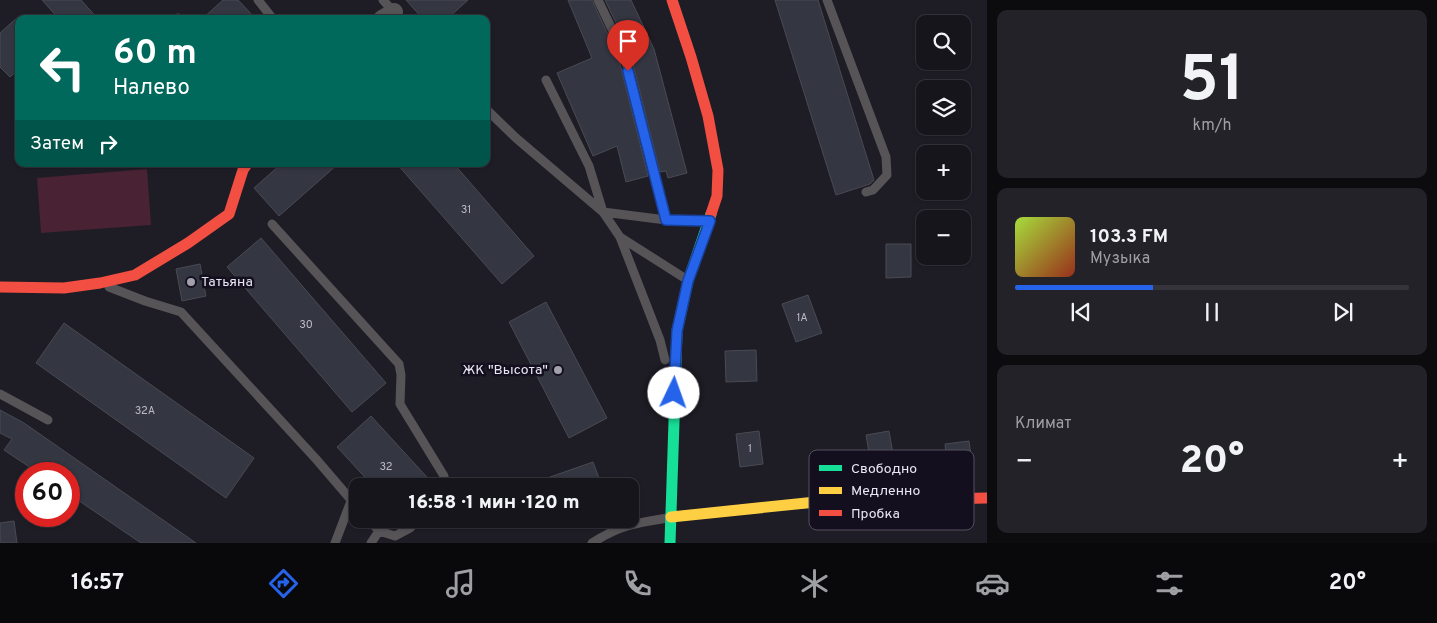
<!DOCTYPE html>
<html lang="ru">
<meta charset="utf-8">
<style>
body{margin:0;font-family:Overpass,sans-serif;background:#232229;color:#f1f3f6;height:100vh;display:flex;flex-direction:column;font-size:19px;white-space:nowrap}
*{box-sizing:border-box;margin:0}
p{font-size:16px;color:#9e9fa3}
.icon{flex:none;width:28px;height:28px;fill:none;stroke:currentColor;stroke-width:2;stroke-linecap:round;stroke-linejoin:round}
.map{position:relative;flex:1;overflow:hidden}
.sheet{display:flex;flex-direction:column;gap:10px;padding:10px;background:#0c0c0f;width:450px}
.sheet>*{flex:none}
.guide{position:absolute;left:15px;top:15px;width:475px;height:152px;border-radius:10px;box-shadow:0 1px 4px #0004,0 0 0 1px #35343b;background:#00695c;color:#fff;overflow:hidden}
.tools{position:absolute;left:916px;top:15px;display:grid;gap:10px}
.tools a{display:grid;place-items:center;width:55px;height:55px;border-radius:10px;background:#16151c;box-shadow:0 1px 4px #0004,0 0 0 1px #35343b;font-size:25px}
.speed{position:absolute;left:15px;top:462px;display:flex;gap:10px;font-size:25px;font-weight:700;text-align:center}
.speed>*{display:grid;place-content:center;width:65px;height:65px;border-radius:50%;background:#16151c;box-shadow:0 1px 4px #0004,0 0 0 1px #35343b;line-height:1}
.speed .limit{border:8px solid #d22;background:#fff;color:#111}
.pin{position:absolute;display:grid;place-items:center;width:42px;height:42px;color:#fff;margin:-51px -21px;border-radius:50% 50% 50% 0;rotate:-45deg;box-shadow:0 0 5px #0007}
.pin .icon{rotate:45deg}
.me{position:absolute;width:55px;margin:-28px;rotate:3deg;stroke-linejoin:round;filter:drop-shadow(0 0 4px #0008)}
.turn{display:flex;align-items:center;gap:18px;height:105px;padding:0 15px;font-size:22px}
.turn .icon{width:65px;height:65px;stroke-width:2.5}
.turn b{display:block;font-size:35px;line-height:42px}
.then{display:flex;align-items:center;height:48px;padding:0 15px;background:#0003;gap:10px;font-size:19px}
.big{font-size:38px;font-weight:800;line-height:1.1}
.sheet .widget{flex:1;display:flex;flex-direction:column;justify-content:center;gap:8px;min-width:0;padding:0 18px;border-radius:10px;background:#232229}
.sheet .dial{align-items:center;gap:0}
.dial b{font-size:65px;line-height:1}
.song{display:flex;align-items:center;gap:15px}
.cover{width:60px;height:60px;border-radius:8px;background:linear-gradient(135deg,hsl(80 70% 55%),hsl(10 70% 35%))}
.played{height:5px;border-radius:2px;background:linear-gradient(90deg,#2563eb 35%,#35343b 35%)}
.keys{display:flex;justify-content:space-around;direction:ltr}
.heat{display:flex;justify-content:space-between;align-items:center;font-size:28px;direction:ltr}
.trip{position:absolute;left:349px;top:478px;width:290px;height:50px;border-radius:10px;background:#16151c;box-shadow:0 1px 4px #0004,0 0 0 1px #35343b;font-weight:800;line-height:50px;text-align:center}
.menu{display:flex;height:80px;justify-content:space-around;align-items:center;background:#09080b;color:#9e9fa3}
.menu .icon{width:35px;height:35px}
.menu .current{color:#2563eb}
.menu b{font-size:22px;color:#f1f3f6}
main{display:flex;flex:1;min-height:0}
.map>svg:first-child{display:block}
.green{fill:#492333}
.building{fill:#343642;stroke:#494a52}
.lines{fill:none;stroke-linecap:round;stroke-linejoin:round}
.lane{stroke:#565457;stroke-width:9}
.street{stroke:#565457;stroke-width:18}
.fast{stroke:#16e098;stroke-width:11}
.slow{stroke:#ffcf43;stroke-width:11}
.jam{stroke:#f24e42;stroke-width:11}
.route-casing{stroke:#184099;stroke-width:12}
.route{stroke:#2563eb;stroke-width:9}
.poi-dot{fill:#a2a0ab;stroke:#140f1f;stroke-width:2}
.labels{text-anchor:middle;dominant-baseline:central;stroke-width:5;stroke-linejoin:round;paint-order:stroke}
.number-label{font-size:11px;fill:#bcbbc7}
.poi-label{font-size:14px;fill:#e9e7f3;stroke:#140f1f;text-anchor:start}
.key{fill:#140f1f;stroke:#54505f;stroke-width:1}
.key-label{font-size:14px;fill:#e9e7f3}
</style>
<main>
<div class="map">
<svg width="987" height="543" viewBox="0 0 987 543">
<rect width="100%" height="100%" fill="#1e1c25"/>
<path class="green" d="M147,169l4,56 -110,8 -4,-55z"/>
<path class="building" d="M42,0h39l17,19h-39z
M223,0h15l18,19h-54z
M406,0h62l-21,19h-24z
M568,0h24l26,56 30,120 -22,6 -9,-36 -24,10 -36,-83 35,-15z
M605,0h26l23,49 33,124 -19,5 -2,-7 -6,1 -30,-120z
M775,0h43l56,180 -4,4 -34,11z
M19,16v53l-9,8 -10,-10v-34z
M281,164h57l-59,52 -25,-28z
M397,164h57l80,92 -32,28z
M261,238l125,145 -34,29 -125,-145z
M886,244h25v33l-25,1z
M200,264l6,32 -24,5 -6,-32z
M808,295l14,38 -26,9 -14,-38z
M546,302l61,116 -38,20 -60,-116z
M64,323l190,135 -28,40 -190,-135z
M756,350l1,31 -31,1 -1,-31z
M0,410l24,13 172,120h-55l-72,-49v-20h-29l-36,-24 8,-11 -12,-6z
M371,416l64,70h-62l-36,-39z
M759,431l4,33 -23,3 -4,-33z
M889,431l5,29 -23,4 -5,-29z
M969,441l4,30 -25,2 -3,-29z
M593,462l9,24h-71l-1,-2z
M14,521l3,22h-17v-20z"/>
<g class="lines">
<path class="lane" d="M258,0l15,19
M383,0l17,19
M598,0l26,54 42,166
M827,0l59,157 1,18 -14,15 -7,2
M178,18l1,1
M546,80l43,86 14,46 63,8 39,1
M486,109l30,29 87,74 17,25 40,103 5,20
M272,224l127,140 2,11 -1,29 44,72v10
M620,237l66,42
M109,287l36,14 36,11 135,147 42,49
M0,394l48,26
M368,519l11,12 16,5 15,-8 9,-9
M335,543l16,-42
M371,543l8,-12
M592,543c28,-18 44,-20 76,-25"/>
<path class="street" d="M382,19l12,-7"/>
<path class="fast" d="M670,543l7,-212 11,-50 23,-67"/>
<path class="slow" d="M671,517l145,-15 76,-2"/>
<path class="jam" d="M672,0l19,57 17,59 10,54 -1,26 -6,18
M0,287l64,1 36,-5 35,-8 53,-32 41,-29 14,-44 4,-6
M892,500l95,-2"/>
</g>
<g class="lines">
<g class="route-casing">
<path id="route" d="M628,71l38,149 44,1 -22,60 -11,50 -3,62"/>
</g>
<use href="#route" class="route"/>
</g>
<g class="poi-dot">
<circle cx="191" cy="282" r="5"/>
<circle cx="558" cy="370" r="5"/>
</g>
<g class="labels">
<g class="number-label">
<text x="466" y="210">31</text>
<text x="802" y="318">1А</text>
<text x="306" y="325">30</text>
<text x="145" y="411">32А</text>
<text x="750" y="449">1</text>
<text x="386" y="467">32</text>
</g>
<g class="poi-label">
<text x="201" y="282">Татьяна</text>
<text x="548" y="370" text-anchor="end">ЖК "Высота"</text>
</g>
</g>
<rect x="809" y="450" width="165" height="80" rx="8" class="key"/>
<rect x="819" y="465" width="23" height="6" fill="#16e098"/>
<rect x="819" y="487" width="23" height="7" fill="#ffcf43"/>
<rect x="819" y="510" width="23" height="6" fill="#f24e42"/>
<g class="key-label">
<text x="851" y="473">Свободно</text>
<text x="851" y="495">Медленно</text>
<text x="851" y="518">Пробка</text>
</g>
</svg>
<div class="tools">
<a><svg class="icon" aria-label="search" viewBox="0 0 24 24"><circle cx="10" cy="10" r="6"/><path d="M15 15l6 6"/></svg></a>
<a><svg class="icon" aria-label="layers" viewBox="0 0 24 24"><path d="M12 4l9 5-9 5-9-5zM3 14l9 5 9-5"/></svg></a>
<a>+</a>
<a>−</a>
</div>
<div class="speed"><div class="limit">60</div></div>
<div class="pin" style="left:628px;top:71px;background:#d93025"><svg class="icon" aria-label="arrive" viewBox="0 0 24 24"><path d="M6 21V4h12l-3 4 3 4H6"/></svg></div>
<svg class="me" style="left:674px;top:393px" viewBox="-20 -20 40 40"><circle r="19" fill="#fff"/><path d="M0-13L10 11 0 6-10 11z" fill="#2563eb"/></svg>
<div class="trip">16:58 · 1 мин · 120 m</div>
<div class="guide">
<div class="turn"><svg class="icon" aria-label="left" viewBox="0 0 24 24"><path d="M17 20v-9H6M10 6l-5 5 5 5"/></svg><div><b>60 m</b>Налево</div></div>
<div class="then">Затем<svg class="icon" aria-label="right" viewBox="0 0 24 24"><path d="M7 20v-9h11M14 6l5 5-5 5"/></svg></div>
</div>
</div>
<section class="sheet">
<div class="widget dial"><b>51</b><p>km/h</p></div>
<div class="widget">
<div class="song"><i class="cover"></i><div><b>103.3 FM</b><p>Музыка</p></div></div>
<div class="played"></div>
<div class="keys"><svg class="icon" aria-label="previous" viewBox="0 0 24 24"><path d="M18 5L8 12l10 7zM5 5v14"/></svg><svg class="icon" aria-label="pause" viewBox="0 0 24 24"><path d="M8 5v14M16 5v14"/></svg><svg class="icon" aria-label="next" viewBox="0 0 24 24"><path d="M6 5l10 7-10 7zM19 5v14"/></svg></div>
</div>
<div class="widget"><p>Климат</p>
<div class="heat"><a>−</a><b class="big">20°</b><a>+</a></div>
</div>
</section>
</main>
<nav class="menu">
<b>16:57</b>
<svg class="icon current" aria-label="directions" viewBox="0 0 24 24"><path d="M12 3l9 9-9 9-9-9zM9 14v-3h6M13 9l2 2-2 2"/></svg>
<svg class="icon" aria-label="music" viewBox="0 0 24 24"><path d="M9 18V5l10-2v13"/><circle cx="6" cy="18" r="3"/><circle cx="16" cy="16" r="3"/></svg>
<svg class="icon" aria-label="phone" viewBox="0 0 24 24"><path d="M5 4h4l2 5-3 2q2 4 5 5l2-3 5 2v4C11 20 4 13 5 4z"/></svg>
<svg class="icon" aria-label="climate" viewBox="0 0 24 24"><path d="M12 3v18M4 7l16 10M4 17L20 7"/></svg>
<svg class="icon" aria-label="car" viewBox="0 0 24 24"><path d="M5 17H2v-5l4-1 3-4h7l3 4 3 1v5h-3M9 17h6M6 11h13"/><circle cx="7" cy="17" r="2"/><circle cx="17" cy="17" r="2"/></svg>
<svg class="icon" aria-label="filters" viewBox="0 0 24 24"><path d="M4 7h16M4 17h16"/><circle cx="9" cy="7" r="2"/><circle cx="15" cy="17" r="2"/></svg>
<b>20°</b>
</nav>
